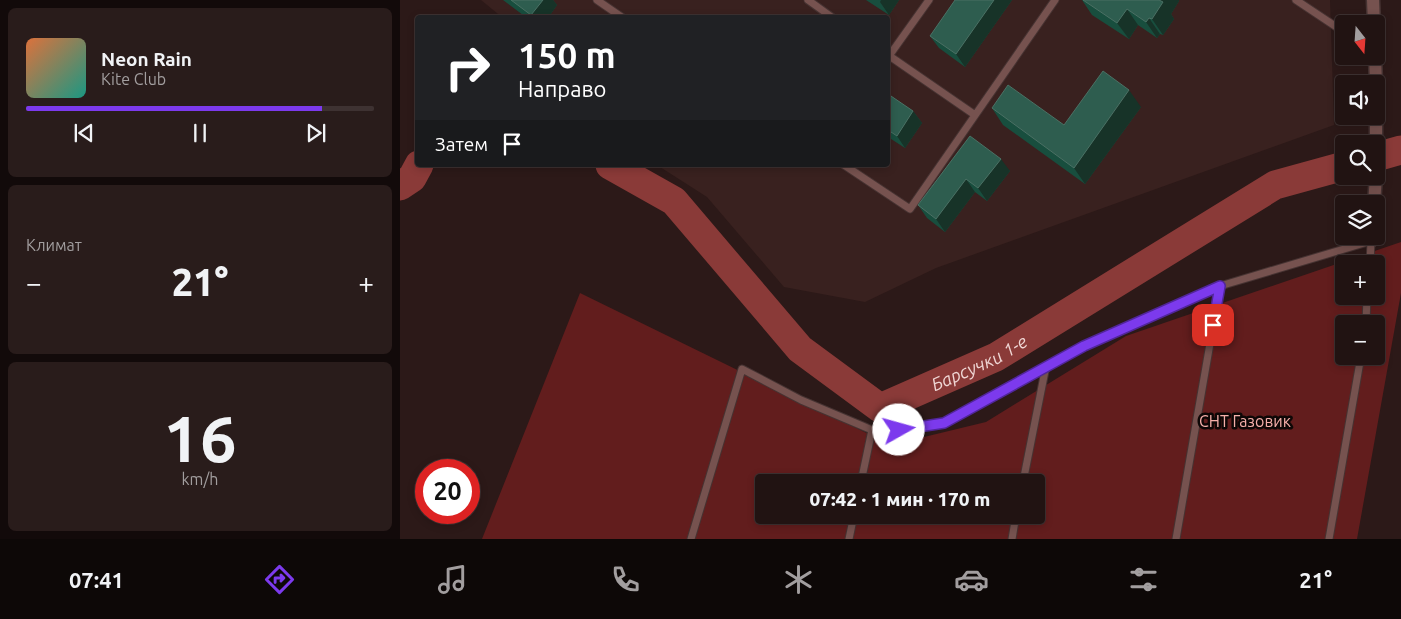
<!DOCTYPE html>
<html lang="ru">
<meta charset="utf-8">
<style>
body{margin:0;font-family:Ubuntu,sans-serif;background:#291c1b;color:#f1f3f6;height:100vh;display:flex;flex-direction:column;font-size:19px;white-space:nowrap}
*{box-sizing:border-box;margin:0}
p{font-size:16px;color:#a29e9f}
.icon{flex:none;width:28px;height:28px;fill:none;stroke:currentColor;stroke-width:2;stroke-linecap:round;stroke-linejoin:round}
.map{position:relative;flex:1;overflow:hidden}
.panel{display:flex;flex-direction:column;gap:8px;padding:8px;background:#120a0a;width:400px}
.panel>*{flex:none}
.guide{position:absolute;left:15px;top:15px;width:475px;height:152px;border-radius:5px;box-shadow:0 2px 8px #0003,0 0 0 1px #3e3232;background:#202124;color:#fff;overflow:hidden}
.needle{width:32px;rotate:163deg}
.buttons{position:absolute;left:935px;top:15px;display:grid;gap:10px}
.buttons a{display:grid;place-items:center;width:50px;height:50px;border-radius:5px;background:#211312;box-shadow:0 2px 8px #0003,0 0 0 1px #3e3232;font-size:25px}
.speed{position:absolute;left:15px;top:459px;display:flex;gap:10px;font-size:25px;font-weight:700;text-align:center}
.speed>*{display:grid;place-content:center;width:65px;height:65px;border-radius:50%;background:#211312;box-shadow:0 2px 8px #0003,0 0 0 1px #3e3232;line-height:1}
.speed .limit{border:8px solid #d22;background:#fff;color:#111}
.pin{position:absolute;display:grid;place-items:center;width:42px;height:42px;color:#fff;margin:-21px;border-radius:10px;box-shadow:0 2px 8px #0006}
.me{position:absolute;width:55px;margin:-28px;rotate:83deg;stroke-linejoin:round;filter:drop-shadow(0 0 4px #0008)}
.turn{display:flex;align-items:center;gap:18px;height:105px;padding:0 20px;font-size:22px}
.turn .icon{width:65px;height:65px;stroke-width:2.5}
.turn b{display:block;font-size:35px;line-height:42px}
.then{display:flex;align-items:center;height:48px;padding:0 20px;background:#0003;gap:10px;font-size:19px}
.big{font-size:38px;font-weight:800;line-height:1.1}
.panel .widget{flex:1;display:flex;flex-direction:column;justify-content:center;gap:8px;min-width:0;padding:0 18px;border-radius:8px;background:#291c1b}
.panel .dial{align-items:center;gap:0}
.dial b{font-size:65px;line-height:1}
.song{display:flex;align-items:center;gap:15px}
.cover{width:60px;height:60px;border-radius:8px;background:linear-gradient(135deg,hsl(20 70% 55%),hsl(170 70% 35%))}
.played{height:5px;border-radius:2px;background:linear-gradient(90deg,#7c3aed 85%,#3e3232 85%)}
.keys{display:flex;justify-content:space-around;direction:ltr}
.heat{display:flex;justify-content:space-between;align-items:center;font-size:28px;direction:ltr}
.trip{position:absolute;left:355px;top:474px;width:290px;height:50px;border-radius:5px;background:#211312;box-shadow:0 2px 8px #0003,0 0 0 1px #3e3232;font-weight:800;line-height:50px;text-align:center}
.tabs{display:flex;height:80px;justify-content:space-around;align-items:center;background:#0d0807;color:#a29e9f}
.tabs .icon{width:35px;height:35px}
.tabs .on{color:#7c3aed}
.tabs b{font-size:22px;color:#f1f3f6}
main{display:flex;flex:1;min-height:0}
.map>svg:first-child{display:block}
.built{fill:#39211f}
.green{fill:#621d1d;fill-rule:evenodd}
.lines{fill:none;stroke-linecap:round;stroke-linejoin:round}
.river{stroke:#8a3a38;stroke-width:29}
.service-casing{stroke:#463332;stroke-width:9}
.minor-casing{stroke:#463332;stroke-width:15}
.service{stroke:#76524f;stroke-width:7}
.minor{stroke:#76524f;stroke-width:12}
.wall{fill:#184e3e}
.shaded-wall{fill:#173328}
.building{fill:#2e5d4f;stroke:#4b7064}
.route-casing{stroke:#51269a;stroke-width:12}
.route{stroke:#7c3aed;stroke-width:9}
.labels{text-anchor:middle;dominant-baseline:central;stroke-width:5;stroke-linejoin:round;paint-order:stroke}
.park-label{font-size:16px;fill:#f6afaa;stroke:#0e0706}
.water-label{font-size:18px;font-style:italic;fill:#f0d7d5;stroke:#0e0706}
</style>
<main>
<section class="panel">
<div class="widget">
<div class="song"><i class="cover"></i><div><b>Neon Rain</b><p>Kite Club</p></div></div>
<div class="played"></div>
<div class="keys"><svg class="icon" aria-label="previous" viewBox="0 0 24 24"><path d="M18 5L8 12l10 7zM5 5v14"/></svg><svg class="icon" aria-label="pause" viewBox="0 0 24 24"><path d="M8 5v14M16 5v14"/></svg><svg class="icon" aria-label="next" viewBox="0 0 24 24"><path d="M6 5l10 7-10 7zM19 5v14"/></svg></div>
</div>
<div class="widget"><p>Климат</p>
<div class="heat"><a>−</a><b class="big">21°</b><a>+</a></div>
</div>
<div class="widget dial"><b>16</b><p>km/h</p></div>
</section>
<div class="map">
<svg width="1001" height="539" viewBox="0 0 1001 539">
<rect width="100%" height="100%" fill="#2c1918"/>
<path class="built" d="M81,0h849l4,125 -398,143 -71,34 -81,-15 -77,-90 -50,-32h231v-147h-385z"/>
<path class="green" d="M1001,242v51l-44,246h-875l98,-246 311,152 95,-23 140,-86zM944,264h32v32h-32zM944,324h32v32h-32zM364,482h272v33h-272z"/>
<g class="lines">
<g class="river">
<path d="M976,157l25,-7"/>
<path id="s1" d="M210,165l64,36 126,148 80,59 116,-51 279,-172 69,-19"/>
<path d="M0,186l12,-8 7,-13"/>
</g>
<g class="service-casing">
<path id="service" d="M197,0l26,18
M408,0l25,18
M896,0l48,32
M488,55l87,60
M489,56l40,-56
M444,165l66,44 145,-209
M966,324l1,-28
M461,482l11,-52
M623,482l23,-116
M291,539l51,-170 59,31 71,30h39l32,-7 140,-77 137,-60 151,-45 -1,23
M449,539l5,-24
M612,539l4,-24
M776,539l44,-253
M929,539l32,-183"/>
</g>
<g class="minor-casing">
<path id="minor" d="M973,0l1,24
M975,56l1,28
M976,116v28
M974,204l2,-28
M971,241l1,-5"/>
</g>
<use href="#service" class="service"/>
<use href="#minor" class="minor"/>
</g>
<path class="wall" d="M103,0h50l4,5 -9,13h-21z
M466,0h33l-10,15z
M555,0h57l-47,67 -26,-19 -9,-12z
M682,0h97v1l-8,13 3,5 -11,16 -3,-1 -3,4 -19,-13 -9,14 -37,-24z
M488,94l25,17 9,12 -17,25 -17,-11z
M741,107l-56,77 -82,-59 -11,-17 72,17z
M570,136l40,35 -23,30 -12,-9 -30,40 -18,-14 -9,-13z"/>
<path class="shaded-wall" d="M143,0h10l4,5 -9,13h-15l-2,-3z
M481,0h18l-10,15 -9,-13z
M594,0h18l-47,67 -9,-13z
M758,0h21v1l-8,13 3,5 -11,16 -11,-16z
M727,9l11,16 -9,14 -12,-16z
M749,18l11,16 -3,4 -11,-16z
M729,90l12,17 -56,77 -11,-16z
M513,111l9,12 -17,25 -8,-12z
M601,159l9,12 -23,30 -9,-13z
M566,179l9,13 -30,40 -9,-13z"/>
<path class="building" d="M111,0h32l-12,15z
M555,0h39l-38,54 -26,-18z
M683,0h76l4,2 -11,17 -3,-1 -3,4 -19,-13 -10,14z
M703,71l26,19 -55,78 -82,-60 16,-23 56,40z
M488,94l25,17 -16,25 -9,-6z
M570,136l31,23 -23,29 -12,-9 -30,40 -18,-14z"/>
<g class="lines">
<g class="route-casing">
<path id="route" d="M499,430l45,-7 140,-77 136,-60 -7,39"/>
</g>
<use href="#route" class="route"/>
</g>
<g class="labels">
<g class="park-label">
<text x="845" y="421">СНТ Газовик</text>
</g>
<g class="water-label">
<text stroke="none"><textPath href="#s1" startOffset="476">Барсучки 1-е</textPath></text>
</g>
</g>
</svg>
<div class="buttons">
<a><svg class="needle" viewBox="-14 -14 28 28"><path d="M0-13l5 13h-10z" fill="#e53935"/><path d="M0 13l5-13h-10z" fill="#a29e9f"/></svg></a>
<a><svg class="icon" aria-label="sound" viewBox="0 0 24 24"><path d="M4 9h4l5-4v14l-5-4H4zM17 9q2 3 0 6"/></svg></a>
<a><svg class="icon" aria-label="search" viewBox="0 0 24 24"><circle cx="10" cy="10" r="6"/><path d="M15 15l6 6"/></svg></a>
<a><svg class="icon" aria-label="layers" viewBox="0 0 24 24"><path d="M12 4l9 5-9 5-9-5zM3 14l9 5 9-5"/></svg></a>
<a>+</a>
<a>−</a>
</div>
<div class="speed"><div class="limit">20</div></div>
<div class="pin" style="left:813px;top:325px;background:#d93025"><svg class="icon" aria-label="arrive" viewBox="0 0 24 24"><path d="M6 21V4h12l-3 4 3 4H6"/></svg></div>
<svg class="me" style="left:499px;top:430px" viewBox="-20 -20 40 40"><circle r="19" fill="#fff"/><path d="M0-13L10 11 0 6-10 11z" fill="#7c3aed"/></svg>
<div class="trip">07:42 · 1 мин · 170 m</div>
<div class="guide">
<div class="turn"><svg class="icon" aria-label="right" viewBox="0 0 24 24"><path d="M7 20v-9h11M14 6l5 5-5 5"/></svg><div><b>150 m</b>Направо</div></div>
<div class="then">Затем<svg class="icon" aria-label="arrive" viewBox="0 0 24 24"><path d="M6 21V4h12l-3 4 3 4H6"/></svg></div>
</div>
</div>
</main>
<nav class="tabs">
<b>07:41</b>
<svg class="icon on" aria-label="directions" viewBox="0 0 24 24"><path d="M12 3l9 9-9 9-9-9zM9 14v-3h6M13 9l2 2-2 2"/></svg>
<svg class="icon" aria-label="music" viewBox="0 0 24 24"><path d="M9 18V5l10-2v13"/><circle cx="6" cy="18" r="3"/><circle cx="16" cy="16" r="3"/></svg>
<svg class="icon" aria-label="phone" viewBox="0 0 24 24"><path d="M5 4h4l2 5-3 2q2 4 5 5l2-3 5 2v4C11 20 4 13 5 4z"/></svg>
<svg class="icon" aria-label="climate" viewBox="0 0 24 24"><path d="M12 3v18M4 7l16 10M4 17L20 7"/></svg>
<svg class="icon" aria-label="car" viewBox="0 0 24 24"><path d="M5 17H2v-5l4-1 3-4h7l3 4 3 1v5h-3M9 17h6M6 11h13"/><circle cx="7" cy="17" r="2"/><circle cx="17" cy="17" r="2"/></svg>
<svg class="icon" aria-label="filters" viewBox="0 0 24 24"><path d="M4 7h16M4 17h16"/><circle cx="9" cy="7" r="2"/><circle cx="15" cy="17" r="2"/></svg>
<b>21°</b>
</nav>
